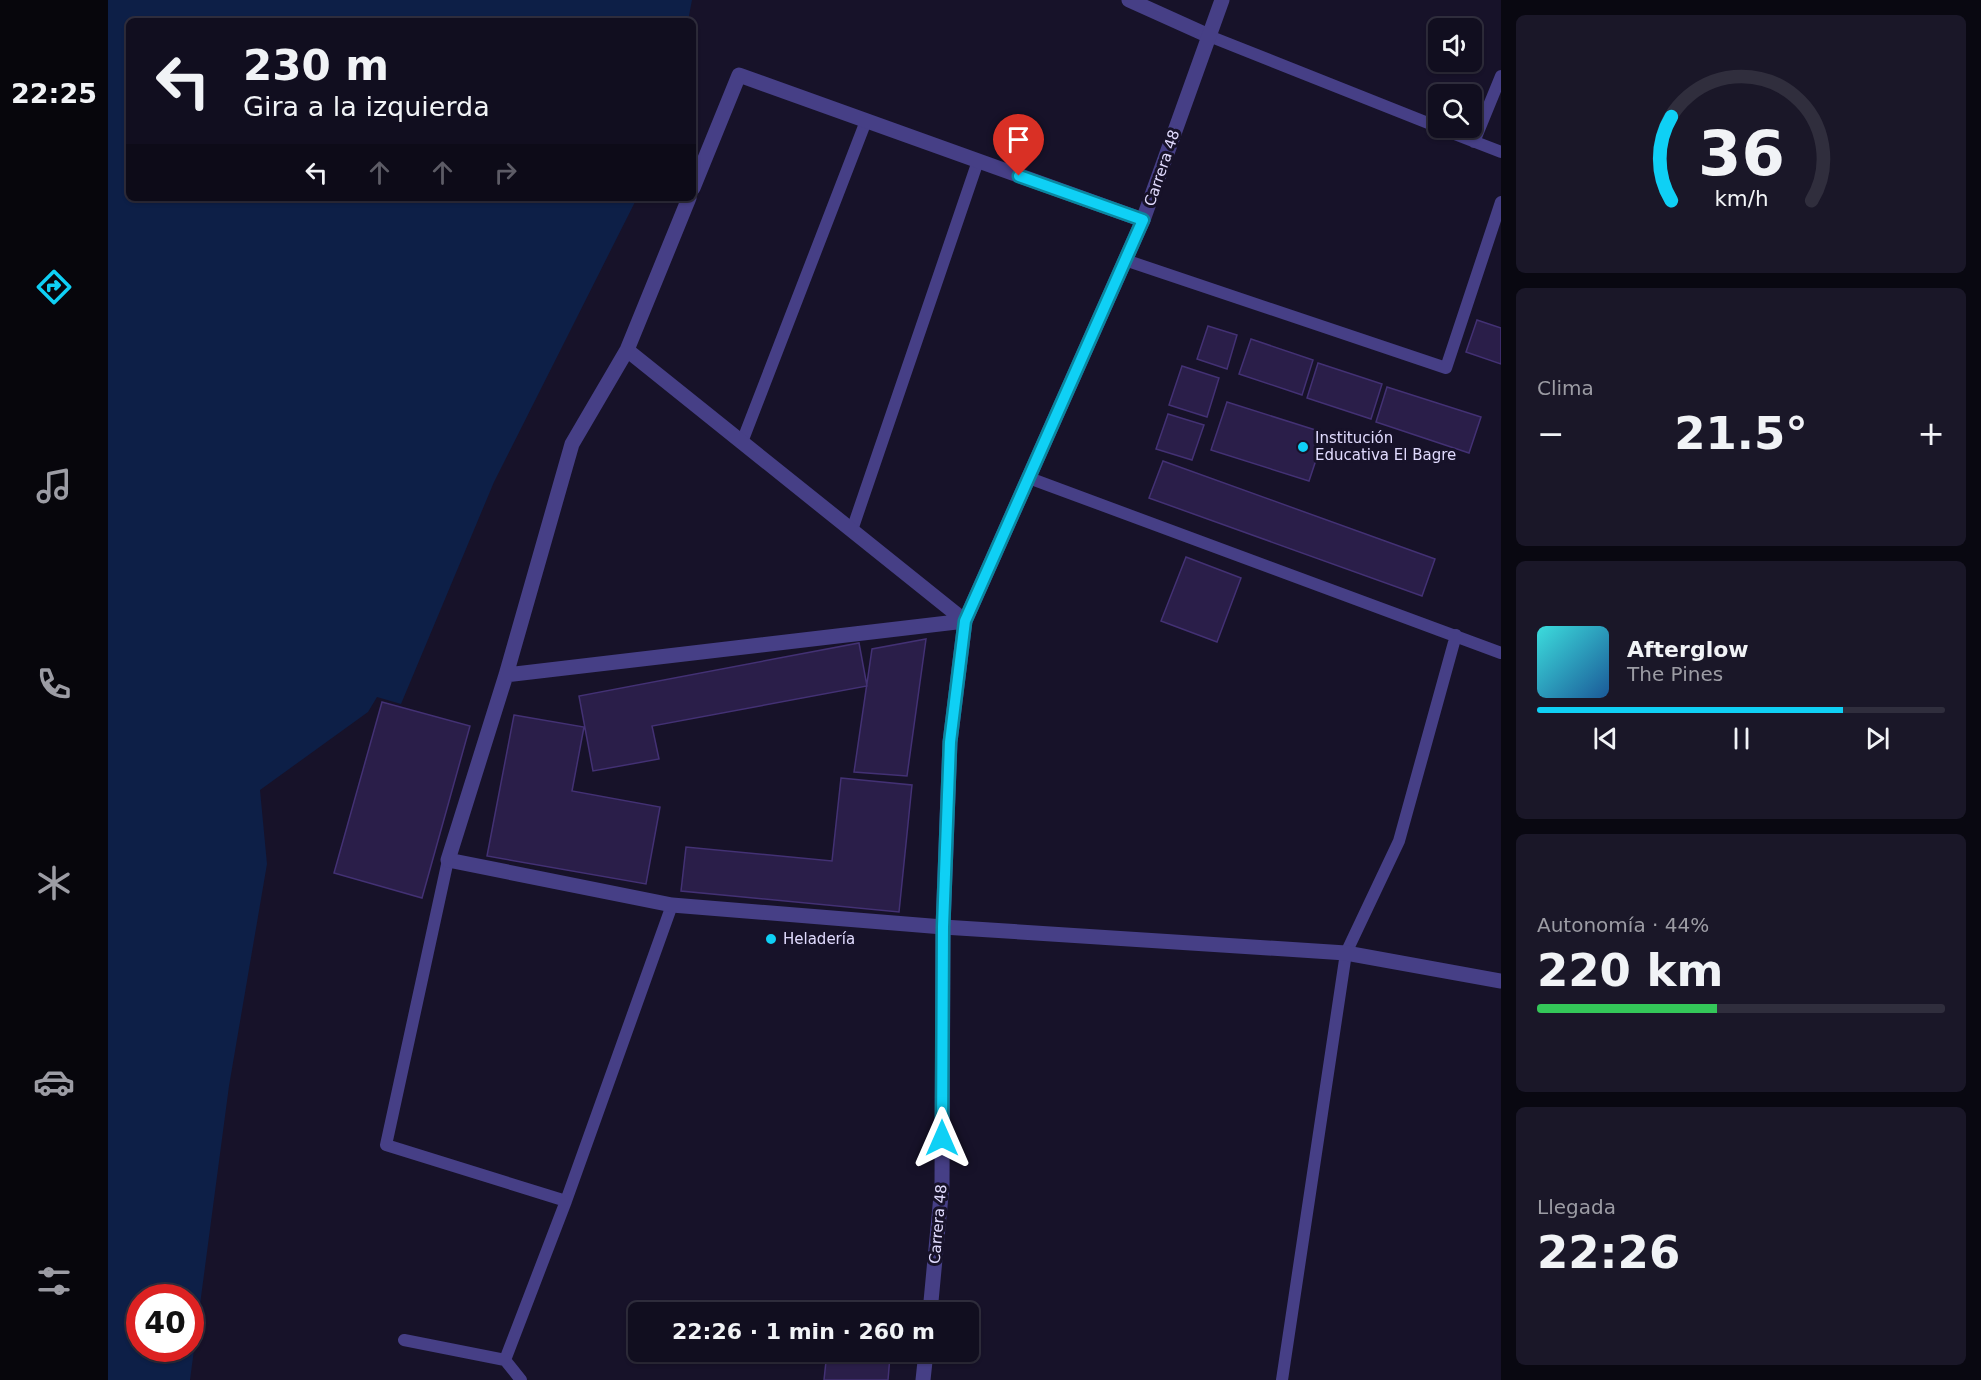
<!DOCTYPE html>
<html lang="es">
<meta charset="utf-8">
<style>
body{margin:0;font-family:"DejaVu Sans",sans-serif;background:#1a1728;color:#f1f3f6;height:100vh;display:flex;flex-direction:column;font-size:22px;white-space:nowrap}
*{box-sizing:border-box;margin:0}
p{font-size:20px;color:#9c9ca4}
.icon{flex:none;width:33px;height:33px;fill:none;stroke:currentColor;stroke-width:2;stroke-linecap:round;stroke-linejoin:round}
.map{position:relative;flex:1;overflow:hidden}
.side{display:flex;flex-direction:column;gap:15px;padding:15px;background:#090811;width:480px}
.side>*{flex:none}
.top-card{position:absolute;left:18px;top:18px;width:570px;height:183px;border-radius:9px;box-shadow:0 2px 4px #0004,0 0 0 2px #302e3d;background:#110e1f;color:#f1f3f6;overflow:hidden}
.fabs{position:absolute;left:1320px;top:18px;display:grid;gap:12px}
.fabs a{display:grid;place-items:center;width:54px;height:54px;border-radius:9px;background:#110e1f;box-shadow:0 2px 4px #0004,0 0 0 2px #302e3d;font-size:30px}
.speed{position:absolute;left:18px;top:1284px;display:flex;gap:12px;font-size:30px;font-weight:700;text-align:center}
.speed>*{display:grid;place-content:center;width:78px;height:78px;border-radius:50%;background:#110e1f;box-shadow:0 2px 4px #0004,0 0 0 2px #302e3d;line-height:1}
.speed .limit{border:9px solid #d22;background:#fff;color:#111}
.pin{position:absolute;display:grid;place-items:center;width:51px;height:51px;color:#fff;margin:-62px -26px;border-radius:50% 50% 50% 0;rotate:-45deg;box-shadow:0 0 6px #0007}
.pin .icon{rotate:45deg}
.me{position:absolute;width:66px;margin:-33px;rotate:0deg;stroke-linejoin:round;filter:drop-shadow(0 0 4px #0008)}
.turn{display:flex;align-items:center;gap:21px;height:126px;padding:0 18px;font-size:27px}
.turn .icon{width:78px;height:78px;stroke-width:2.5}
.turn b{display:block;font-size:42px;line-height:51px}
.lanes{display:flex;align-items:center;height:57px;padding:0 18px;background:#0003;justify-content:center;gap:30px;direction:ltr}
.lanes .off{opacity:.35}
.big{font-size:45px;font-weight:700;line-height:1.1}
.side .tile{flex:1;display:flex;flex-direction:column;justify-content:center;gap:9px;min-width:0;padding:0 21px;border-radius:9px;background:#1a1728}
.side .dial{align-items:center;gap:0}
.dial svg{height:156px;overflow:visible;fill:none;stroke:#302e3d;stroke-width:7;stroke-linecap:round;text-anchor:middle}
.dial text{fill:#f1f3f6;stroke:none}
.song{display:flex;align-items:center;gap:18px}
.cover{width:72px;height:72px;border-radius:9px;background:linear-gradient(135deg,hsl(180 70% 55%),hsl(210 70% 35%))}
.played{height:6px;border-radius:3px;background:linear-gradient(90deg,#0fd0f5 75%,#302e3d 75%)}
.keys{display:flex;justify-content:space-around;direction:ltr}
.heat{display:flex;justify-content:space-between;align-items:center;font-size:33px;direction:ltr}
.charge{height:9px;border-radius:4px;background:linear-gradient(90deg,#34c759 44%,#302e3d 0)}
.trip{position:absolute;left:520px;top:1302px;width:351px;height:60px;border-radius:9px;background:#110e1f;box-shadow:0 2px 4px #0004,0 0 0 2px #302e3d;font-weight:700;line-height:60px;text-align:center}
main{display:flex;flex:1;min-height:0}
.dock{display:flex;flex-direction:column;width:108px;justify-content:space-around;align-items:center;background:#07060c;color:#9c9ca4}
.dock .icon{width:42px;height:42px}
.dock .selected{color:#0fd0f5}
.dock b{font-size:27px;color:#f1f3f6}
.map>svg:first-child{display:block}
.water{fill:#0d1f47;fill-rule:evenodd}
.building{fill:#2a1e49;stroke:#433174;stroke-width:1.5}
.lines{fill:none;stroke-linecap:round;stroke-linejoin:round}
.service{stroke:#463f86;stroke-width:12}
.minor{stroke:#463f86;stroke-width:15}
.tertiary{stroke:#463f86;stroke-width:15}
.route-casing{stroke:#0a879f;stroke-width:15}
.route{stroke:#0fd0f5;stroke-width:10}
.poi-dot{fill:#0fd0f5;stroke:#171229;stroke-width:2}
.labels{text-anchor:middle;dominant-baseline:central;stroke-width:6;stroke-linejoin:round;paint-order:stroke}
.street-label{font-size:15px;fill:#e1dbfe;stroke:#171229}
.poi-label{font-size:15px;fill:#e1dbfe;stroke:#171229;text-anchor:start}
</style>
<main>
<nav class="dock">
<b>22:25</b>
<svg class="icon selected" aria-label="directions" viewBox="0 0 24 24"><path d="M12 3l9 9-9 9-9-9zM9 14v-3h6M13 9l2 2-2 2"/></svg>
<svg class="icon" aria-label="music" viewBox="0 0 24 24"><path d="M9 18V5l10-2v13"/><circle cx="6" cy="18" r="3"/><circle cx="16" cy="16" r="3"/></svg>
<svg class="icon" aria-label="phone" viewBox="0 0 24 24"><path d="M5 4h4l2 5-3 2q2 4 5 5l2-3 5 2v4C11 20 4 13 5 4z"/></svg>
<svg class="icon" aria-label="climate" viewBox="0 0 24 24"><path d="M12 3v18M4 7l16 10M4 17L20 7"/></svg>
<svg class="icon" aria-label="car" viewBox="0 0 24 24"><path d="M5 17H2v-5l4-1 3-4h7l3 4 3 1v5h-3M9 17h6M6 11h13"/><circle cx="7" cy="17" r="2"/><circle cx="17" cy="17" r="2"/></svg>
<svg class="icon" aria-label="filters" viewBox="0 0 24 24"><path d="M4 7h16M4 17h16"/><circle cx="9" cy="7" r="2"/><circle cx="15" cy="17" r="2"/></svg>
</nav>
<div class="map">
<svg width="1393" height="1380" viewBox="0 0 1393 1380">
<rect width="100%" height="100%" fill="#171229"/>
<path class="water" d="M0,0h584l-4,21h-559v177h508l-143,284 -93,222 -24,-7 -9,15 -108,78 7,74 -38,222 -39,294h-82zM32,1298h50v50h-50z"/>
<path class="building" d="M1369,320l24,8v36l-35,-12z
M1100,326l29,9 -10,34 -30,-10z
M1143,339l62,21 -11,35 -63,-21z
M1210,363l64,21 -11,35 -64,-21z
M1074,366l37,12 -12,39 -38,-12z
M1279,387l94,30 -12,36 -93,-31z
M1119,402l98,31 -16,48 -98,-31z
M1060,414l36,11 -12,35 -36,-11z
M1055,461l272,98 -13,37 -273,-98z
M1078,557l55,21 -24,64 -56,-21z
M818,639l-19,137 -53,-4 18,-123z
M751,643l8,43 -215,40 7,33 -66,12 -14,-75z
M274,702l88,24 -48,172 -88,-25z
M406,715l70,12 -12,64 88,16 -14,77 -159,-28z
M733,778l71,7 -13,127 -218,-21 5,-44 146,14z
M719,1352h22l41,4 -2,24h-64z"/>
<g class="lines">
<path class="service" d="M1101,36l229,91
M1331,128l62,24
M1366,142l27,-66
M1017,260l321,108 55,-166
M634,442l124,-321
M921,478l472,175
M744,530l126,-369
M340,860l-62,285 180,56
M296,1340l101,20 16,20
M397,1360l61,-159 106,-296
M1174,1380l64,-427 53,-112 57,-206"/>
<path class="minor" d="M1021,0l80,36
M585,188l46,-113 404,145
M581,198l-62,152 -55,94 -66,231 -58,185 224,45 271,22 403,26 155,28
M519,350l338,271
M398,675l459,-54"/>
<path class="tertiary" d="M822,1312l12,-127 1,-258 7,-185 15,-121 178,-401 79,-220
M815,1380l3,-28"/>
</g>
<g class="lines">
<g class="route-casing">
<path id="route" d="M834,1138l1,-211 7,-185 15,-121 178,-401 -124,-44"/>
</g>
<use href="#route" class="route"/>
</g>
<g class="poi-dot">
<circle cx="1195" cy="447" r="6"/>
<circle cx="663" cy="939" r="6"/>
</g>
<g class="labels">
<g class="street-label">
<text transform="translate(1054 168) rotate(-71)">Carrera 48</text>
<text transform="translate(830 1224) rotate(-85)">Carrera 48</text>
</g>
<g class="poi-label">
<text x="1207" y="438">Institución<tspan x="1207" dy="17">Educativa El Bagre</tspan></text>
<text x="675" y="939">Heladería</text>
</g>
</g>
</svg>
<div class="fabs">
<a><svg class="icon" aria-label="sound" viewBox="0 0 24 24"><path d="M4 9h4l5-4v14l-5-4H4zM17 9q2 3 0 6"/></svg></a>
<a><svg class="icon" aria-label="search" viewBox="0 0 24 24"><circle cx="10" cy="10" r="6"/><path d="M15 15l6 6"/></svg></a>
</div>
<div class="speed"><div class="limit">40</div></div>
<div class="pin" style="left:911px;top:176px;background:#d93025"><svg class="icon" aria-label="arrive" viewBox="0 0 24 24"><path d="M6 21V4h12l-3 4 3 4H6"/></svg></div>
<svg class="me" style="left:834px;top:1138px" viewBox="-20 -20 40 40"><path d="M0-17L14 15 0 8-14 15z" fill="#0fd0f5" stroke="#fff" stroke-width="4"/></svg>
<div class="trip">22:26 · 1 min · 260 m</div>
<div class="top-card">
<div class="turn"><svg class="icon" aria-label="left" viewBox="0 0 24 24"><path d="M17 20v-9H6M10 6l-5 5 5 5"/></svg><div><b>230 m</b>Gira a la izquierda</div></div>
<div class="lanes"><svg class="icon" aria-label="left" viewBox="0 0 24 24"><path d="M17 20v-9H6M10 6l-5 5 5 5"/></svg><svg class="icon off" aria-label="ahead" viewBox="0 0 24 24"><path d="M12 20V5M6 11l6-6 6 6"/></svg><svg class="icon off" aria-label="ahead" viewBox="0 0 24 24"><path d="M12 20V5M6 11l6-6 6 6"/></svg><svg class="icon off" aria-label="right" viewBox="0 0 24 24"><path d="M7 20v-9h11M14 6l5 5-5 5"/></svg></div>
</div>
</div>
<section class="side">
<div class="tile dial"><svg viewBox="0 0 100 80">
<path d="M14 69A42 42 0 1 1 86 69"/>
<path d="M14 69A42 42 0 0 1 14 26" stroke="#0fd0f5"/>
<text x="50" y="56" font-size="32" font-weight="700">36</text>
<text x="50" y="72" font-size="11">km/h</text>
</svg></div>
<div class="tile"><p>Clima</p>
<div class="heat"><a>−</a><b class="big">21.5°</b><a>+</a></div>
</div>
<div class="tile">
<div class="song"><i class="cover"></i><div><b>Afterglow</b><p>The Pines</p></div></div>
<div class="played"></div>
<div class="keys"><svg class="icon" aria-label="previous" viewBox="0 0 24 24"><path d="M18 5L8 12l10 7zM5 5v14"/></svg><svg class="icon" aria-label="pause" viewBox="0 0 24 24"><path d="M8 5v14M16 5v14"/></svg><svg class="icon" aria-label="next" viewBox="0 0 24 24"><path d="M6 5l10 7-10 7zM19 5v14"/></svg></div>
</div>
<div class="tile"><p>Autonomía · 44%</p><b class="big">220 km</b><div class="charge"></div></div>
<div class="tile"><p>Llegada</p><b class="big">22:26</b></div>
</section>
</main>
